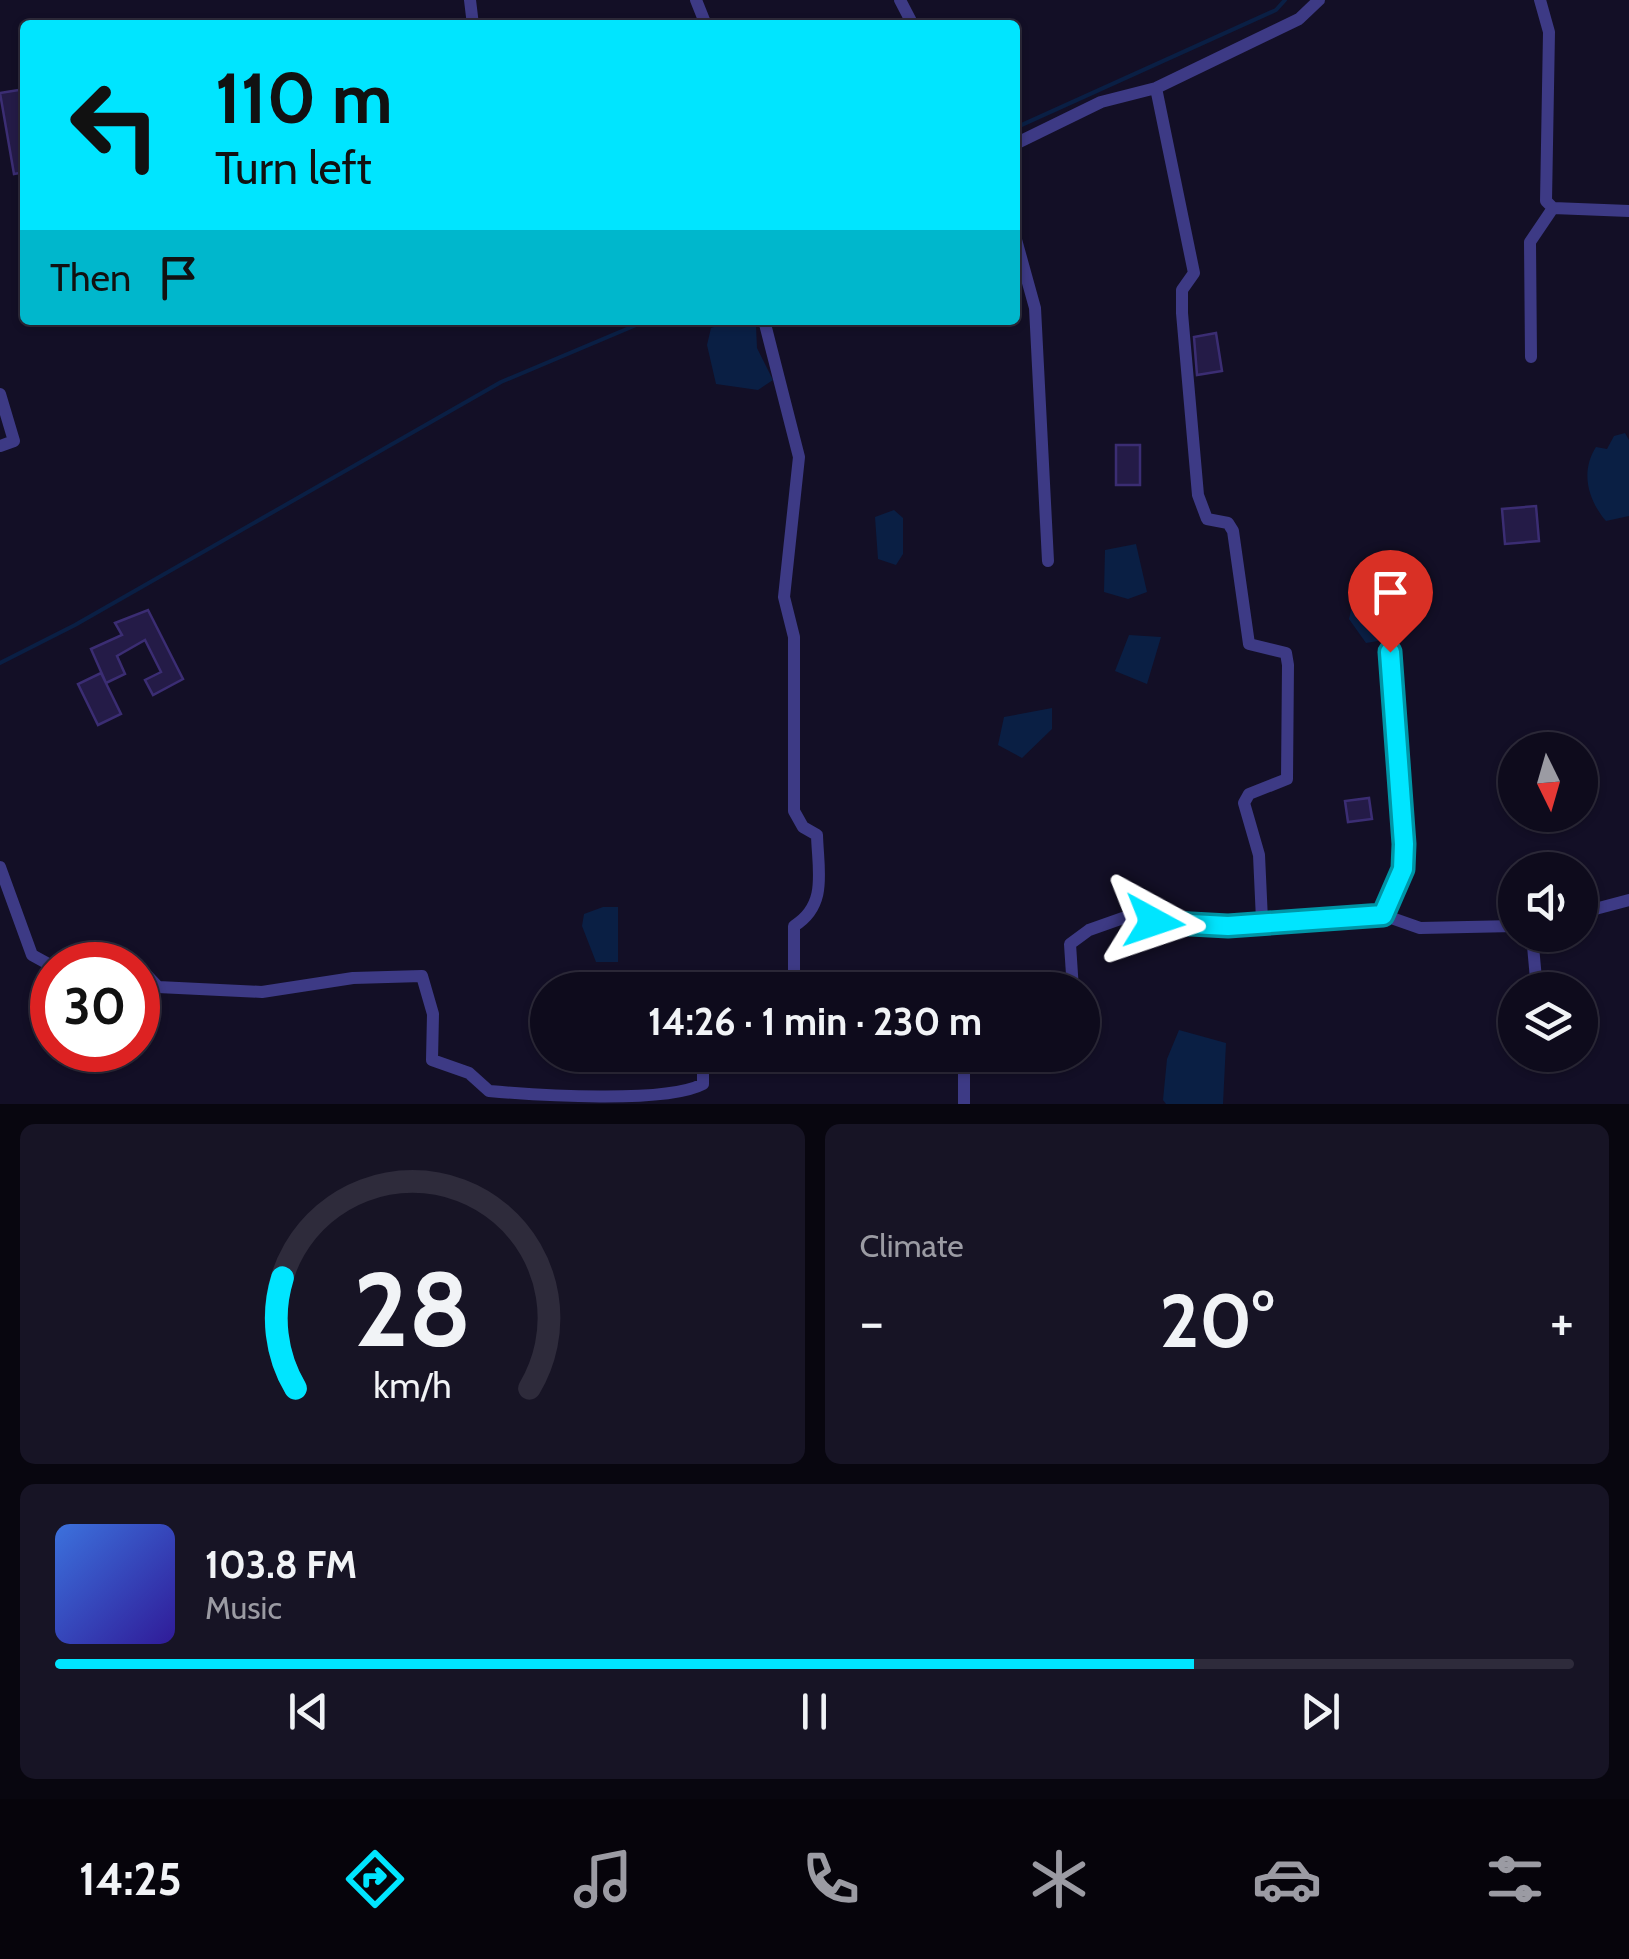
<!DOCTYPE html>
<meta charset="utf-8">
<style>
body{margin:0;font-family:Cabin,sans-serif;background:#171425;color:#f1f3f6;height:100vh;display:flex;flex-direction:column;font-size:38px;white-space:nowrap}
*{box-sizing:border-box;margin:0}
p{font-size:32px;color:#9b9ba3}
.icon{flex:none;width:55px;height:55px;fill:none;stroke:currentColor;stroke-width:2;stroke-linecap:round;stroke-linejoin:round}
.map{position:relative;height:1104px;overflow:hidden}
.sheet{display:flex;flex-direction:column;gap:20px;padding:20px;background:#08060f;flex:1}
.sheet>*{flex:none}
.banner{position:absolute;left:20px;top:20px;width:1000px;height:305px;border-radius:10px;box-shadow:0 2px 8px #0004,0 0 0 2px #2e2b3b;background:#00e5ff;color:#111;overflow:hidden}
.needle{width:65px;rotate:175deg}
.buttons{position:absolute;left:1498px;top:732px;display:grid;gap:20px}
.buttons a{display:grid;place-items:center;width:100px;height:100px;border-radius:50%;background:#0e0b1c;box-shadow:0 2px 8px #0004,0 0 0 2px #2e2b3b;font-size:50px}
.speed{position:absolute;left:30px;top:942px;display:flex;gap:20px;font-size:50px;font-weight:700;text-align:center}
.speed>*{display:grid;place-content:center;width:130px;height:130px;border-radius:50%;background:#0e0b1c;box-shadow:0 2px 8px #0004,0 0 0 2px #2e2b3b;line-height:1}
.speed .limit{border:15px solid #d22;background:#fff;color:#111}
.pin{position:absolute;display:grid;place-items:center;width:85px;height:85px;color:#fff;margin:-102px -42px;border-radius:50% 50% 50% 0;rotate:-45deg;box-shadow:0 0 10px #0007}
.pin .icon{rotate:45deg}
.me{position:absolute;width:110px;margin:-55px;rotate:95deg;stroke-linejoin:round;filter:drop-shadow(0 0 8px #0008)}
.turn{display:flex;align-items:center;gap:35px;height:210px;padding:0 30px;font-size:45px}
.turn .icon{width:130px;height:130px;stroke-width:2.5}
.turn b{display:block;font-size:70px;line-height:85px}
.then{display:flex;align-items:center;height:95px;padding:0 30px;background:#0003;gap:20px;font-size:38px}
.big{font-size:75px;font-weight:700;line-height:1.1}
.sheet .widget{flex:1;display:flex;flex-direction:column;justify-content:center;gap:15px;min-width:0;padding:0 35px;border-radius:15px;background:#171425}
.sheet .dial{align-items:center;gap:0}
.dial svg{height:260px;overflow:visible;fill:none;stroke:#2e2b3b;stroke-width:7;stroke-linecap:round;text-anchor:middle}
.dial text{fill:#f1f3f6;stroke:none}
.song{display:flex;align-items:center;gap:30px}
.cover{width:120px;height:120px;border-radius:15px;background:linear-gradient(135deg,hsl(220 70% 55%),hsl(250 70% 35%))}
.played{height:10px;border-radius:5px;background:linear-gradient(90deg,#00e5ff 75%,#2e2b3b 75%)}
.keys{display:flex;justify-content:space-around;direction:ltr}
.heat{display:flex;justify-content:space-between;align-items:center;font-size:55px;direction:ltr}
.sheet .tiles{flex:1;display:grid;gap:20px;grid-template-columns:1fr 1fr}
.widget:last-child{grid-column:span 2}
.trip{position:absolute;left:530px;top:972px;width:570px;height:100px;border-radius:50px;background:#0e0b1c;box-shadow:0 2px 8px #0004,0 0 0 2px #2e2b3b;font-weight:700;line-height:100px;text-align:center}
.tab-bar{display:flex;height:160px;justify-content:space-around;align-items:center;background:#06040b;color:#9b9ba3}
.tab-bar .icon{width:70px;height:70px}
.tab-bar .active{color:#00e5ff}
.tab-bar b{font-size:45px;color:#f1f3f6}
.map>svg:first-child{display:block}
.water{fill:#0a1f44}
.lines{fill:none;stroke-linecap:round;stroke-linejoin:round}
.stream{stroke:#0a1f44;stroke-width:4}
.building{fill:#241b47;stroke:#3b2d73;stroke-width:2.5}
.minor{stroke:#3d3a85;stroke-width:12}
.route-casing{stroke:#0095a6;stroke-width:25}
.route{stroke:#00e5ff;stroke-width:18}
</style>
<div class="map">
<svg width="1629" height="1104" viewBox="0 0 1629 1104">
<rect width="100%" height="100%" fill="#130f26"/>
<path class="water" d="M729,322l27,4 1,22 16,32 -15,10 -42,-6 -9,-39 4,-17z
M1625,433l4,7v76l-23,5c-18,-21 -26,-49 -10,-74l11,2 7,-13z
M894,510l9,8v36l-7,11 -18,-6 -3,-42z
M1136,544l11,48 -19,7 -24,-7 1,-42z
M1369,576l23,2 -4,15 7,45 -29,5 -17,-24 8,-34z
M1129,635l32,2 -14,47 -32,-13z
M1052,708v21l-30,29 -24,-13 6,-28z
M603,907h15v55h-22l-14,-36 2,-12z
M1179,1030l47,13 -3,61h-57l-3,-4 4,-41z"/>
<g class="lines">
<path class="stream" d="M1015,128l261,-118 9,-10
M0,663l75,-38 426,-243 147,-62"/>
</g>
<path class="building" d="M25,89v83l-11,2 -14,-81z
M1216,333l6,38 -25,4 -3,-38z
M1116,445h24v40h-24z
M1536,506l3,35 -34,3 -3,-35z
M148,610l35,69 -30,16 -8,-15 16,-8 -16,-32 -28,16 8,18 -19,9 -15,-34 31,-14 -7,-12z
M101,673l20,41 -23,11 -20,-41z
M1369,798l3,21 -24,3 -3,-21z"/>
<g class="lines">
<path class="minor" d="M470,0l3,25
M696,0l10,25
M900,0l13,25
M1540,0l9,32 -3,169 7,7
M1156,88l38,185 -12,17v23l16,182 9,24 21,4 5,8 16,113 37,9 2,12 -1,114 -38,15 -5,9 15,52 3,65
M1015,144l86,-42 55,-14 143,-69 20,-19
M1553,208l76,3
M1015,236l20,72 13,253
M764,320l35,137 -15,140 10,40v174l9,16 14,8c1,36 11,70 -23,91v64
M1531,357l-1,-115 23,-34
M0,394l14,47 -14,5
M0,867l32,88 20,11
M1580,913l49,-13
M1383,915l20,-46 1,-25 -14,-192
M1532,935l5,55
M138,966l20,21 104,5 91,-14 69,-2 11,38 -1,46 37,13 20,18c47,4 177,13 214,-7v-29
M1073,990l-3,-46 19,-14 34,-12 105,8 155,-11 37,13 95,-2
M1538,1055l1,8
M964,1104v-49"/>
</g>
<g class="lines">
<g class="route-casing">
<path id="route" d="M1154,922l74,4 155,-11 20,-46 1,-25 -14,-192"/>
</g>
<use href="#route" class="route"/>
</g>
</svg>
<div class="buttons">
<a><svg class="needle" viewBox="-14 -14 28 28"><path d="M0-13l5 13h-10z" fill="#e53935"/><path d="M0 13l5-13h-10z" fill="#9b9ba3"/></svg></a>
<a><svg class="icon" aria-label="sound" viewBox="0 0 24 24"><path d="M4 9h4l5-4v14l-5-4H4zM17 9q2 3 0 6"/></svg></a>
<a><svg class="icon" aria-label="layers" viewBox="0 0 24 24"><path d="M12 4l9 5-9 5-9-5zM3 14l9 5 9-5"/></svg></a>
</div>
<div class="speed"><div class="limit">30</div></div>
<div class="pin" style="left:1390px;top:652px;background:#d93025"><svg class="icon" aria-label="arrive" viewBox="0 0 24 24"><path d="M6 21V4h12l-3 4 3 4H6"/></svg></div>
<svg class="me" style="left:1154px;top:922px" viewBox="-20 -20 40 40"><path d="M0-17L14 15 0 8-14 15z" fill="#00e5ff" stroke="#fff" stroke-width="4"/></svg>
<div class="trip">14:26 · 1 min · 230 m</div>
<div class="banner">
<div class="turn"><svg class="icon" aria-label="left" viewBox="0 0 24 24"><path d="M17 20v-9H6M10 6l-5 5 5 5"/></svg><div><b>110 m</b>Turn left</div></div>
<div class="then">Then<svg class="icon" aria-label="arrive" viewBox="0 0 24 24"><path d="M6 21V4h12l-3 4 3 4H6"/></svg></div>
</div>
</div>
<section class="sheet">
<div class="tiles">
<div class="widget dial"><svg viewBox="0 0 100 80">
<path d="M14 69A42 42 0 1 1 86 69"/>
<path d="M14 69A42 42 0 0 1 10 35" stroke="#00e5ff"/>
<text x="50" y="56" font-size="32" font-weight="700">28</text>
<text x="50" y="72" font-size="11">km/h</text>
</svg></div>
<div class="widget"><p>Climate</p>
<div class="heat"><a>−</a><b class="big">20°</b><a>+</a></div>
</div>
<div class="widget">
<div class="song"><i class="cover"></i><div><b>103.8 FM</b><p>Music</p></div></div>
<div class="played"></div>
<div class="keys"><svg class="icon" aria-label="previous" viewBox="0 0 24 24"><path d="M18 5L8 12l10 7zM5 5v14"/></svg><svg class="icon" aria-label="pause" viewBox="0 0 24 24"><path d="M8 5v14M16 5v14"/></svg><svg class="icon" aria-label="next" viewBox="0 0 24 24"><path d="M6 5l10 7-10 7zM19 5v14"/></svg></div>
</div>
</div>
</section>
<nav class="tab-bar">
<b>14:25</b>
<svg class="icon active" aria-label="directions" viewBox="0 0 24 24"><path d="M12 3l9 9-9 9-9-9zM9 14v-3h6M13 9l2 2-2 2"/></svg>
<svg class="icon" aria-label="music" viewBox="0 0 24 24"><path d="M9 18V5l10-2v13"/><circle cx="6" cy="18" r="3"/><circle cx="16" cy="16" r="3"/></svg>
<svg class="icon" aria-label="phone" viewBox="0 0 24 24"><path d="M5 4h4l2 5-3 2q2 4 5 5l2-3 5 2v4C11 20 4 13 5 4z"/></svg>
<svg class="icon" aria-label="climate" viewBox="0 0 24 24"><path d="M12 3v18M4 7l16 10M4 17L20 7"/></svg>
<svg class="icon" aria-label="car" viewBox="0 0 24 24"><path d="M5 17H2v-5l4-1 3-4h7l3 4 3 1v5h-3M9 17h6M6 11h13"/><circle cx="7" cy="17" r="2"/><circle cx="17" cy="17" r="2"/></svg>
<svg class="icon" aria-label="filters" viewBox="0 0 24 24"><path d="M4 7h16M4 17h16"/><circle cx="9" cy="7" r="2"/><circle cx="15" cy="17" r="2"/></svg>
</nav>
